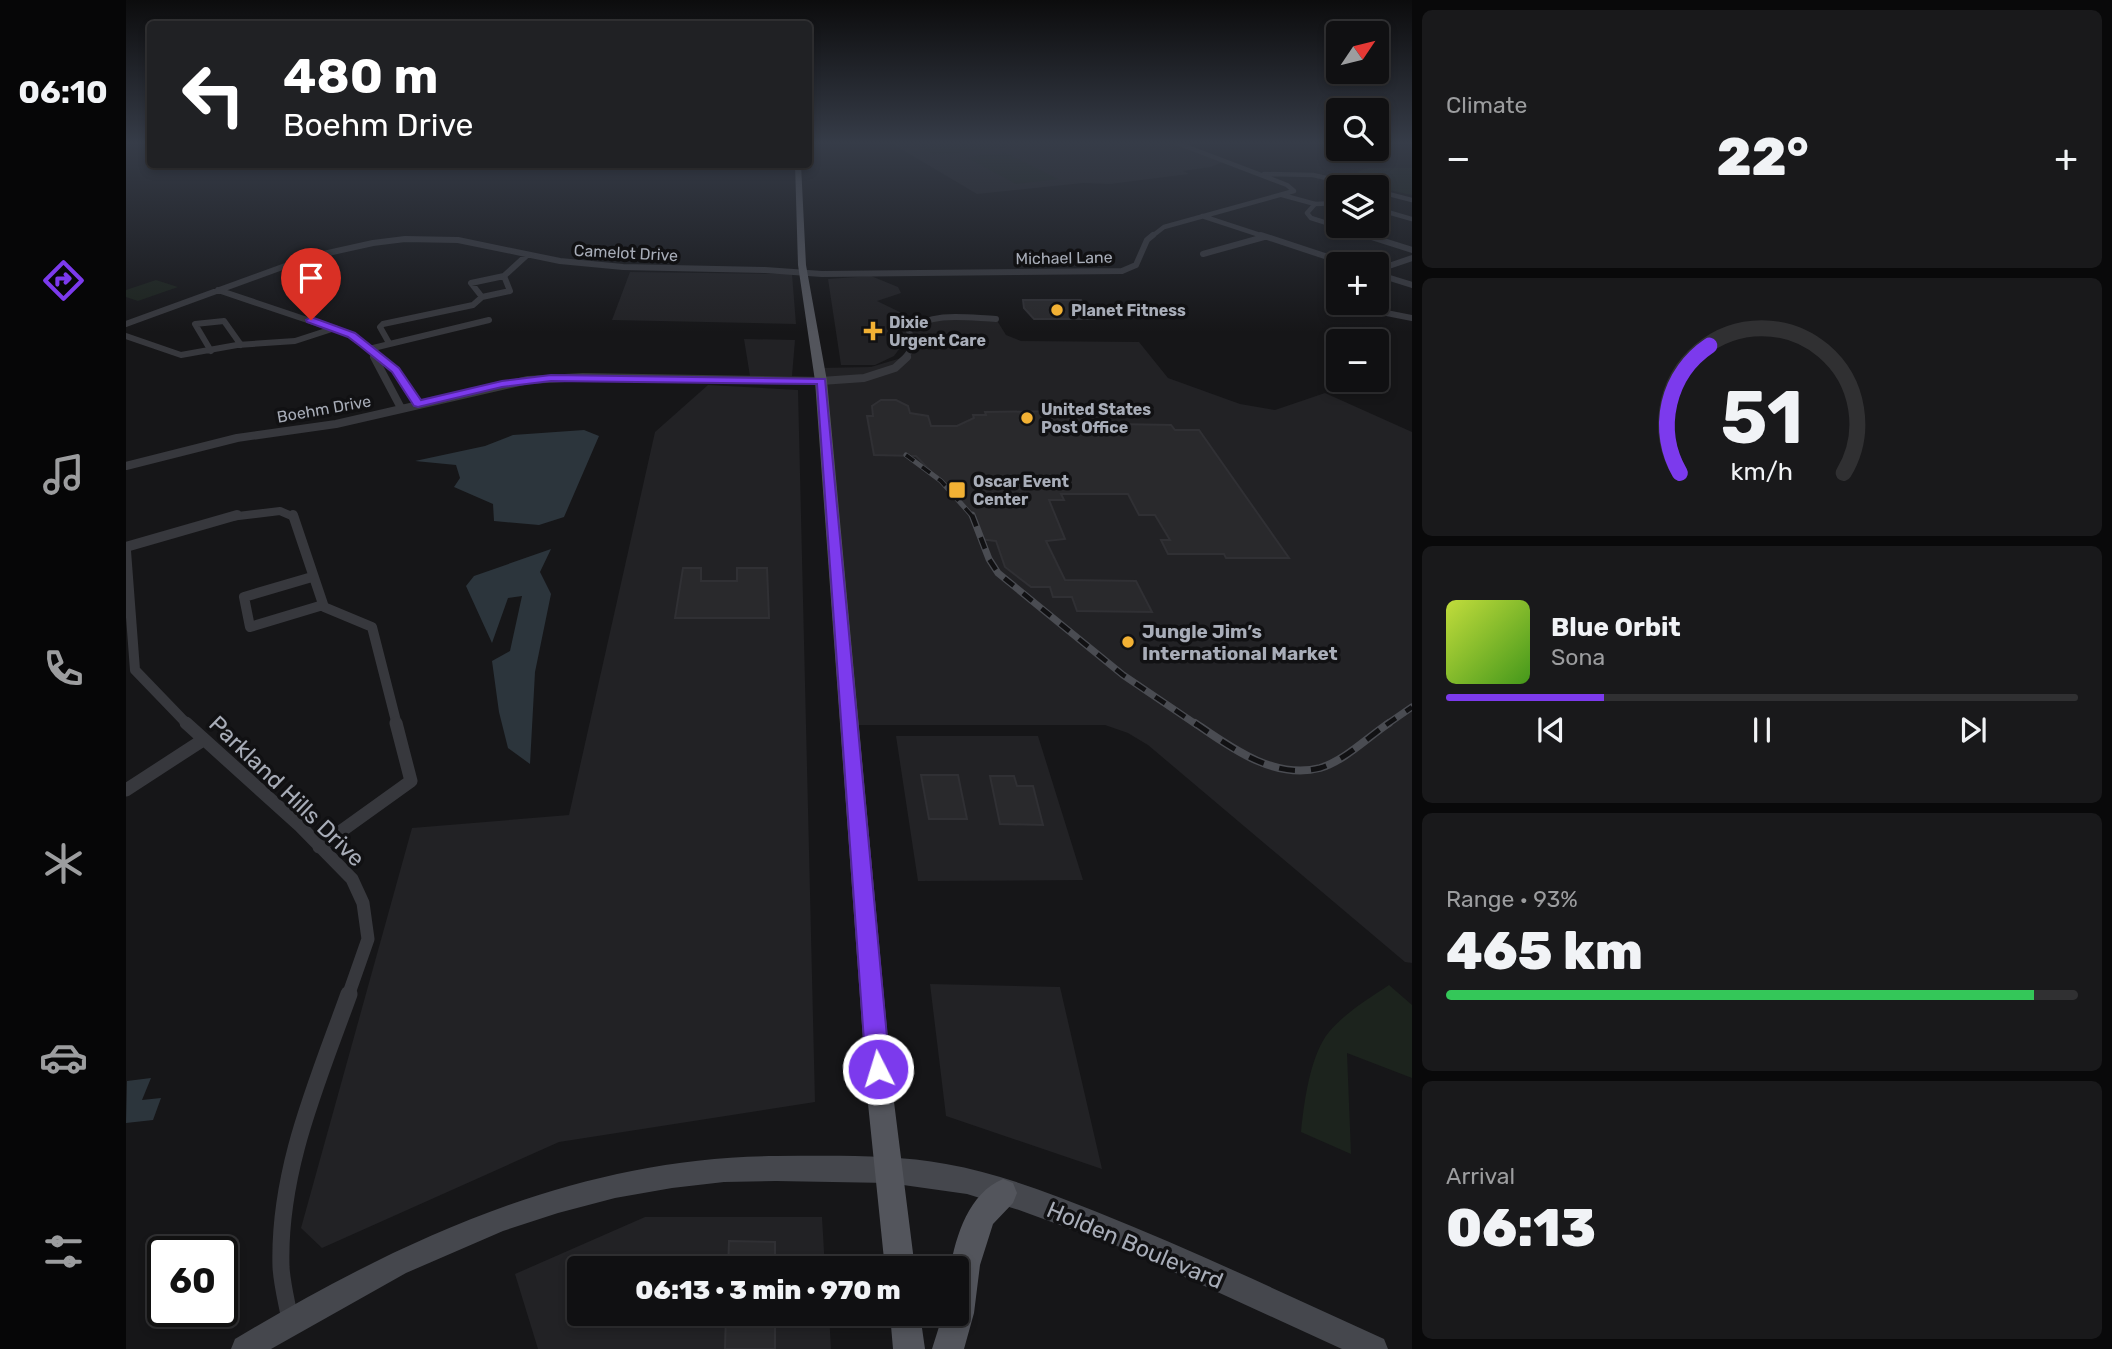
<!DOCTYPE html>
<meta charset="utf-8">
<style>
body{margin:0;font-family:Rubik,sans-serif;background:#19191b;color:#f1f3f6;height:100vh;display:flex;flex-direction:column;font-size:26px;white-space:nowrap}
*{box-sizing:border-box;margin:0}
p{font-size:23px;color:#9c9d9f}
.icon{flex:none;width:38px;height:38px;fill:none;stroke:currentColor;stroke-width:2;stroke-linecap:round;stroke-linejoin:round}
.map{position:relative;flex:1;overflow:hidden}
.details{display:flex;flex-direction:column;gap:10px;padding:10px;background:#09090a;width:700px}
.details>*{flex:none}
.hud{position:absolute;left:21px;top:21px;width:665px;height:147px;border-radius:7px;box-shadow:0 4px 10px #0003,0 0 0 2px #303032;background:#202124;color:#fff;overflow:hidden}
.needle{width:46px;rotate:55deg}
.buttons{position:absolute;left:1200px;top:21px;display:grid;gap:14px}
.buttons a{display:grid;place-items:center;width:63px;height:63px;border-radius:7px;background:#101012;box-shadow:0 4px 10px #0003,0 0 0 2px #303032;font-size:35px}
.speed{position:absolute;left:21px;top:1236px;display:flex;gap:14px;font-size:35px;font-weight:700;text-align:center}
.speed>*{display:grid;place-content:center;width:91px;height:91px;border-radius:50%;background:#101012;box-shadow:0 4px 10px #0003,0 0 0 2px #303032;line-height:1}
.speed .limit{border:4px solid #111;border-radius:10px;background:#fff;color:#111}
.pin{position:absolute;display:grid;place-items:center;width:60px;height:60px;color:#fff;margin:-72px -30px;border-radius:50% 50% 50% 0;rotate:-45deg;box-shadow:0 0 7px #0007}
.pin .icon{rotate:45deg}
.me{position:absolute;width:77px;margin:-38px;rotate:355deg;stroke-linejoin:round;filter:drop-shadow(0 0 5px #0008)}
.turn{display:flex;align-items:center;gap:24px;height:147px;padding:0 21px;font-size:32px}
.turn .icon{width:91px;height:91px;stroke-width:2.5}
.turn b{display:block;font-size:49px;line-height:60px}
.big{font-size:52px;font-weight:800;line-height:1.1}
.details .tile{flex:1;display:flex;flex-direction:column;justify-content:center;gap:10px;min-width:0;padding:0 24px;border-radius:10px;background:#19191b}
.details .dial{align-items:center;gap:0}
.dial svg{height:182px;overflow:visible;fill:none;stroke:#303032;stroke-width:7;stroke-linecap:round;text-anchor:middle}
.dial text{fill:#f1f3f6;stroke:none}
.song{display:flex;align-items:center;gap:21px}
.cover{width:84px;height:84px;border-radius:10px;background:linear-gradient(135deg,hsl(70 70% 55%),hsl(100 70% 35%))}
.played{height:7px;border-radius:4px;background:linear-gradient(90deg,#7c3aed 25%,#303032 25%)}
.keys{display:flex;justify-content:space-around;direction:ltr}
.heat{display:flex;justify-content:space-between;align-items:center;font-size:38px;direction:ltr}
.charge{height:10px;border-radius:5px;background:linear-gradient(90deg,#34c759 93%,#303032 0)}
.trip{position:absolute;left:441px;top:1256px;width:402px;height:70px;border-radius:7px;background:#101012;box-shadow:0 4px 10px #0003,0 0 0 2px #303032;font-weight:800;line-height:70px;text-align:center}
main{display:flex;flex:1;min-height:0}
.tab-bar{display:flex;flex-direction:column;width:126px;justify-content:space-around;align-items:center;background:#060607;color:#9c9d9f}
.tab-bar .icon{width:49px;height:49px}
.tab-bar .current{color:#7c3aed}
.tab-bar b{font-size:32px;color:#f1f3f6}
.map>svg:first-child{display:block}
.built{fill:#222225}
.green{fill:#1c231d}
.water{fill:#2c353c}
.building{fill:#29292c;stroke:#303034;stroke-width:2}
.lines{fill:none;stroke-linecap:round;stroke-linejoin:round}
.street-far5{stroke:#37383d;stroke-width:4.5}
.street-far4{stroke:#37383d;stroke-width:6}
.street-far3{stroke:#37383d;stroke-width:8}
.street-far2{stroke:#37383d;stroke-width:10}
.street-far1{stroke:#37383d;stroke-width:13}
.street{stroke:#37383d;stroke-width:17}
.secondary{fill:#45474d;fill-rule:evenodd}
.primary{fill:#53555c;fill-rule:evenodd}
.rail-far2-casing{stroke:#4a4c52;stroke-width:5}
.rail-far1-casing{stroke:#4a4c52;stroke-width:7}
.rail-casing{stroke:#4a4c52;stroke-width:8}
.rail-far2{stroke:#111113;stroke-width:3.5;stroke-dasharray:10;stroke-linecap:butt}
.rail-far1{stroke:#111113;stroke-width:4.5;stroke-dasharray:12;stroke-linecap:butt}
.rail{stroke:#111113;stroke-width:5;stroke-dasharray:16;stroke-linecap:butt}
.route{fill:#7c3aed;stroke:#51269a;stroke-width:2}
.poi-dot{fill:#f2b134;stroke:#111113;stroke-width:2.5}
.labels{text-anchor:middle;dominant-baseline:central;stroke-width:7;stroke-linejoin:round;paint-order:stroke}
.far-street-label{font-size:16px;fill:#a8adb8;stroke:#111113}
.far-poi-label{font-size:16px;font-weight:bold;fill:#a8adb8;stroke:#111113;text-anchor:start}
.poi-label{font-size:19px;font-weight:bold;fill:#a8adb8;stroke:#111113;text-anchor:start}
.near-street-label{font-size:23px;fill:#a8adb8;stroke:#111113}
</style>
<main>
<nav class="tab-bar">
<b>06:10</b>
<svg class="icon current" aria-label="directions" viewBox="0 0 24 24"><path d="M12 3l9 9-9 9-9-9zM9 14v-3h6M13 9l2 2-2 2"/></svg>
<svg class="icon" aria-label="music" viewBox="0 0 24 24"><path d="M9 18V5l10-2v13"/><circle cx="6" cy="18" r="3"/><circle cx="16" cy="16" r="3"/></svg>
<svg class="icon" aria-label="phone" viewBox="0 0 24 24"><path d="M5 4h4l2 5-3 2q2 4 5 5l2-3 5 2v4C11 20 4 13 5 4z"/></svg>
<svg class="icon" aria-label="climate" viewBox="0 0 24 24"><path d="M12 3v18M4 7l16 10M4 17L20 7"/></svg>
<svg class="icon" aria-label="car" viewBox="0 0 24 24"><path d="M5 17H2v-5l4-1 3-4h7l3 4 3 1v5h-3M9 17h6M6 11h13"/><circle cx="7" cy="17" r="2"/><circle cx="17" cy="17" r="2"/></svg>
<svg class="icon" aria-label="filters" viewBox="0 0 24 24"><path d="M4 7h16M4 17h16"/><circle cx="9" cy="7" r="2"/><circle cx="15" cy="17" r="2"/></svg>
</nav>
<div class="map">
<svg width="1286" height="1349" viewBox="0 0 1286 1349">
<rect width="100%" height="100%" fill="#161618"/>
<path class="built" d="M765,143h286l48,18 -14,6 -28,4 6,3 -79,10 -27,-1 -106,11z
M504,272l162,2 4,50 -184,-4z
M745,276l27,11 3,6 -24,8 35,17 -9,26 -9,12 -19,9h-34l-13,-86z
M870,319l10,16 15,6 118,1 29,36 72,26 35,6 50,-17 87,39v531l-7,-1 -257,-217 -20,-12 -23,-8h-255l-30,-357 51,-1 37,-11 3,-3 -2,-23 15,-10z
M618,339l51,1 -3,36h-42z
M582,385l90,5 17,712 -256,40 -237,106 -21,-20 111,-400 157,-13 86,-383z
M770,736h142l45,144 -165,1z
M804,984l130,3 42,182 -156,-53z
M519,1217h177l3,52h-246v45h250l2,35h-293l-23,-75z"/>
<path class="green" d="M787,143h89l8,4 -75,8z
M880,153l52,26 -42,5 -50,-27z
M1242,168h44v27l-23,-5 -32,-18z
M30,280l22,7 -40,14 -12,-4v-7z
M1263,985l23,20v73l-65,-25 4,101 -50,-22c3,-29 9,-77 28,-100 16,-19 39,-33 60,-47z"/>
<path class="water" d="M458,430l15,6 -35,81 -25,8 -45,-4 -1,-17 -39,-17 6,-9 -4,-13 -41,-4 70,-15 28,-11z
M425,549l-11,23 11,22 -16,78 -5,92 -22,-16 -9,-36 -7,-51 18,-10 12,-55 -14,2 -16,45 -26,-57 8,-10z
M25,1078l-9,22 19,-2 -8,22 -27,3 1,-42z"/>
<path class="building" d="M897,300h58l13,19h-60l-10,-11z
M755,400h15l12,6 2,7 18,3 3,10h26l17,-8 -1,-3h13l-1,-3 84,-1 2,4h33l4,6h6l2,3 55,1 4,5h24l90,128h-63l-2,-4h-56l-7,-14h9l-15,-25h-16l-11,-21h-67l3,6h-15l16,39 -19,2 19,39 71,1 16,31 -75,-1 -5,-14h-19l-3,-10h-19l-26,-20 -9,-26 -17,-2 -8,-27 -55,-56 -42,-1 -7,-39h6l-1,-10z
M557,568h18v13h36v-13h30l2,50h-94z
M795,775h37l9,44h-38z
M864,776h24l3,10h16l10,39 -43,-1z
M603,1241l46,1v27h-47z
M600,1314h49v35h-50z"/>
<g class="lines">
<path class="street-far5" d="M1138,174l49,1 52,12
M1251,191l35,9
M1156,195l33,9 24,-1
M1189,204l-8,9 4,5 60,19
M1251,209l35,10
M1076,216l64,21
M1025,237l13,-10 130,-36 -7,-6 -110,-42"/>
<path class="street-far4" d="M1135,235l88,29
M1239,235l47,15
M1077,254l61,-17
M1251,270l35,-12
M1251,274l35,11
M378,276l23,-21
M378,276l6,15 -28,6 -11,-14z
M92,290l134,45 29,23
M1225,306l61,12
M0,324l184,-67 63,-14 32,-4 53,1 102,21 63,6 142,3 57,4 300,-3 14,-6 11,-25 6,-5
M0,336l55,19 56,-10 58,-4 40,-13
M263,343l-9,-16 3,-3 90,-19 9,-8
M243,349l120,-29
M85,351l-16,-27 29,-3 17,24
M248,356l1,2
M779,358l7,-10 -3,-18c24,-19 59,-12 87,-11"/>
<path class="street-far3" d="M248,357l27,51
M253,357l17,13 22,34
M0,466l111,-28 99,-14 192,-44 55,-3 238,4 43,-3 31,-10 12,-11
M104,517l50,-6 14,6"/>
<path class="street-far2" d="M167,515l31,92 48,20 25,98
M0,547l111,-32
M0,551l9,119 53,55
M186,577l-68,20 6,30 73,-22"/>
<path class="street-far1" d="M60,723l114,103 52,53 11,24 5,36 -20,57
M0,790l77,-50
M193,847l92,-66 -15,-58"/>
<path class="street" d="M164,1320c-3,-17 -8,-35 -9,-53 -3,-96 36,-184 68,-273"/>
<path class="secondary" d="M650,1156c57,0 114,-2 170,8 52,9 103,29 151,48 98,39 192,84 287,127l4,10h-46l-225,-103 -98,-36 -52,-16 -78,-11 -113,-2 -52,1 -52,6 -57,10 -57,15 -55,18 -97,42 -135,76h-40l4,-10c167,-100 343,-182 541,-183z"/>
<path class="primary" d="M669,164h6l5,101 21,116 66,713 22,175h-30l-18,-175 -52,-713 -17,-116z
M877,1179l10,4 4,10 -4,10 -20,21 -13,41 -6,48 -10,36h-32l11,-35h14v-45h-7c6,-34 19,-76 53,-90z
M764,1314h30l5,35h-32z"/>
<g class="rail-far2-casing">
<path id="rail-far2" d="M780,455l35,26 32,36"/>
</g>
<g class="rail-far1-casing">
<path id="rail-far1" d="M846,515l17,44 9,14 125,102 74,50
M1260,725l26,-18"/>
</g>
<g class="rail-casing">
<path id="rail" d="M1069,723c35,24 79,57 125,45 24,-7 48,-31 69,-45"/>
</g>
<use href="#rail-far2" class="rail-far2"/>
<use href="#rail-far1" class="rail-far1"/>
<use href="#rail" class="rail"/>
</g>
<linearGradient id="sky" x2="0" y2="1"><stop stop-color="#0c0c0d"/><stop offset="0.43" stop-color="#363c48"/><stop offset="1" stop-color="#363c48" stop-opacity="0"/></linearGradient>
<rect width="1286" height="332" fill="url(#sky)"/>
<path class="route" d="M185,317l44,16 44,35 22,32 81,-19 49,-6 274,4 65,690 -4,9 -8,3 -8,-3 -4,-9 -49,-685 -266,-3 -49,6 -84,20 -4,-1 -22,-34 -32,-26 -12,-9 -41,-15 -1,-2z"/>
<g class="poi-dot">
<circle cx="931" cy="310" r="7"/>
<path d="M743.5 320.5h7v7h7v7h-7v7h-7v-7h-7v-7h7z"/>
<circle cx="901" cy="418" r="7"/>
<rect x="822" y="481" width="18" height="18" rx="3.5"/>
<circle cx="1002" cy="642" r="7"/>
</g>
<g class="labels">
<g class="far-street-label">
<text transform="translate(500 253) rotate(3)">Camelot Drive</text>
<text transform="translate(938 258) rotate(-1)">Michael Lane</text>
<text transform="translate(198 409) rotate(-10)">Boehm Drive</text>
</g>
<g class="far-poi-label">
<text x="945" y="310">Planet Fitness</text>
<text x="763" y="322">Dixie<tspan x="763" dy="18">Urgent Care</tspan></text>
<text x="915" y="409">United States<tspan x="915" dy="18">Post Office</tspan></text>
<text x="847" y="481">Oscar Event<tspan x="847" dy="18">Center</tspan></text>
</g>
<g class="poi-label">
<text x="1016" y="631">Jungle Jim’s<tspan x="1016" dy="22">International Market</tspan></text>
</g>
<g class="near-street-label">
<text transform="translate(161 791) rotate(44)">Parkland Hills Drive</text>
<text transform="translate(1009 1245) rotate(23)">Holden Boulevard</text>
</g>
</g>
</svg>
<div class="buttons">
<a><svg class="needle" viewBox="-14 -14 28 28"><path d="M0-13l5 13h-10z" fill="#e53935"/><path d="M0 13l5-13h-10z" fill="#9c9d9f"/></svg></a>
<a><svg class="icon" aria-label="search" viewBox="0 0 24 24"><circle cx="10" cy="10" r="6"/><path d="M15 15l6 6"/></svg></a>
<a><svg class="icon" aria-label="layers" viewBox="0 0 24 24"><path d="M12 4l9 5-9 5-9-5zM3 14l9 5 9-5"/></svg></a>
<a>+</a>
<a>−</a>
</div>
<div class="speed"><div class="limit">60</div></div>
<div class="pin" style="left:185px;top:320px;background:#d93025"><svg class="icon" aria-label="arrive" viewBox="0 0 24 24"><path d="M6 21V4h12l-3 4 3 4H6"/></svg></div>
<svg class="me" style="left:752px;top:1069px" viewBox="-20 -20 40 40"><circle r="17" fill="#7c3aed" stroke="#fff" stroke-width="3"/><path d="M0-11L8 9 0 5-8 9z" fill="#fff"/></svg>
<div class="trip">06:13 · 3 min · 970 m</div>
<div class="hud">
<div class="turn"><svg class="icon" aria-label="left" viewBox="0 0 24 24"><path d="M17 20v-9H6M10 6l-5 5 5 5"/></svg><div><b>480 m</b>Boehm Drive</div></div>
</div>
</div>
<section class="details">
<div class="tile"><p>Climate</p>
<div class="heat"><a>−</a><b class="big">22°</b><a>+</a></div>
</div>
<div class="tile dial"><svg viewBox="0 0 100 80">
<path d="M14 69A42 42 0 1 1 86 69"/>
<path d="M14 69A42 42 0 0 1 27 13" stroke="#7c3aed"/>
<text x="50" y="56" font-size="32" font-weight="700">51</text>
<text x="50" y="72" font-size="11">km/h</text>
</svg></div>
<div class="tile">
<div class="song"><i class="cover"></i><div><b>Blue Orbit</b><p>Sona</p></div></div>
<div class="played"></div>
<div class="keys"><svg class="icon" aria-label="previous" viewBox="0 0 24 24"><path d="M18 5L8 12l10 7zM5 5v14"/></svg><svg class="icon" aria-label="pause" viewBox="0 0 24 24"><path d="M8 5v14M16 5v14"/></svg><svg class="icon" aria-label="next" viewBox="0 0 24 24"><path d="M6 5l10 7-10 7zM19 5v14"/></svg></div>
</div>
<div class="tile"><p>Range · 93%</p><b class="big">465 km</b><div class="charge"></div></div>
<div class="tile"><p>Arrival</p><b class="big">06:13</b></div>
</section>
</main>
